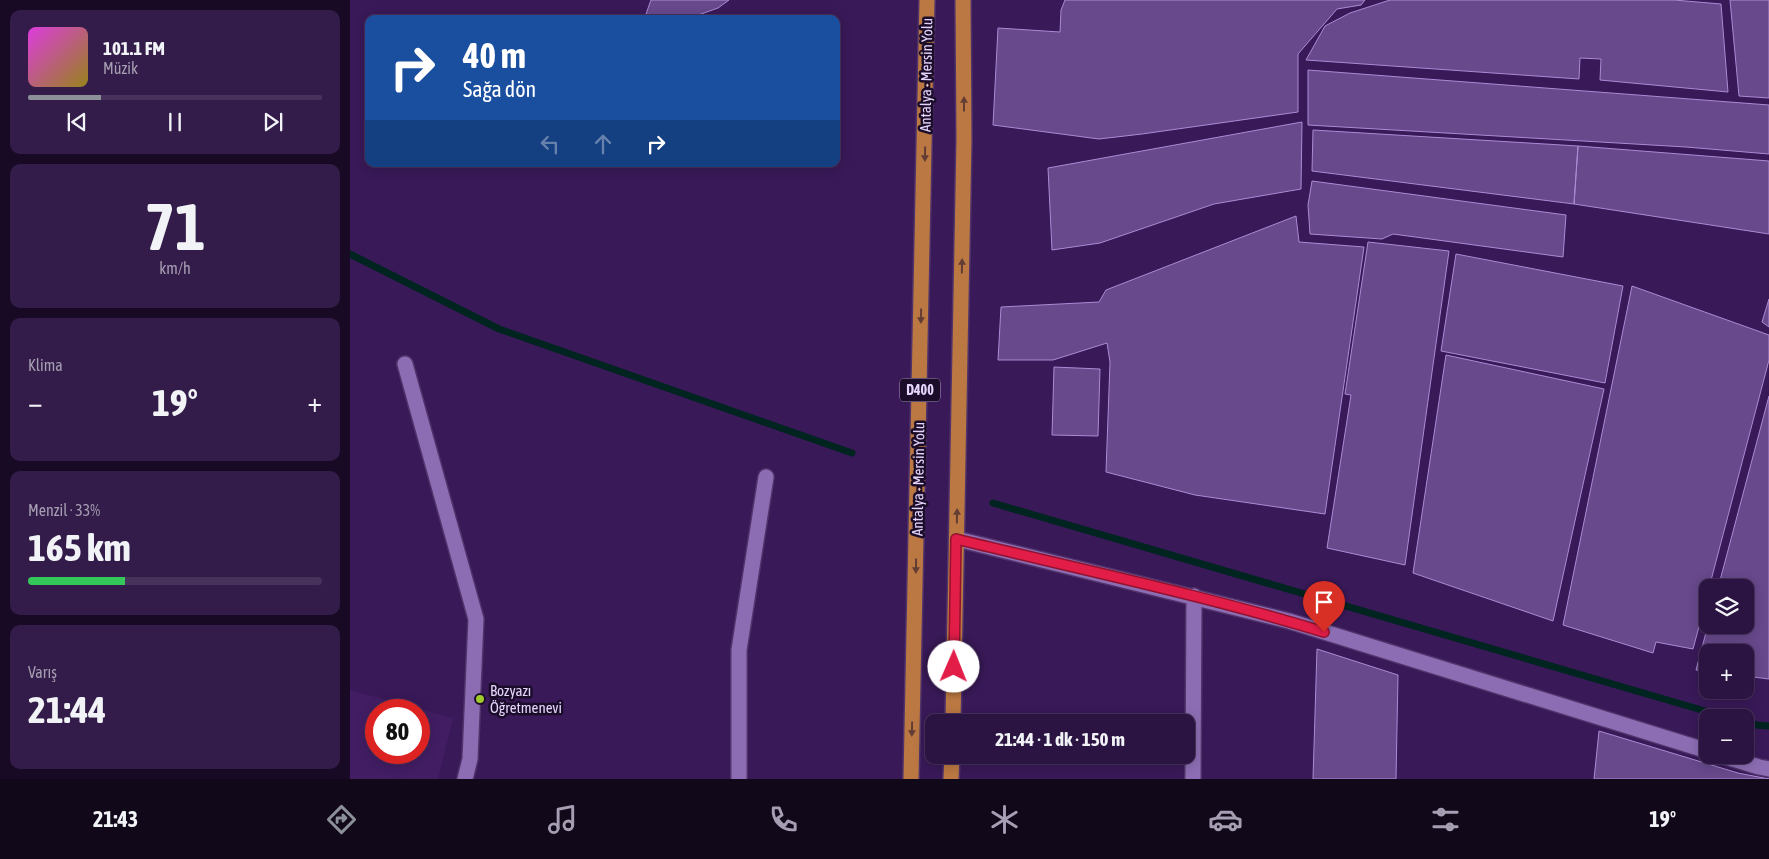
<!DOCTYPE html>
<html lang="tr">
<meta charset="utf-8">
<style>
body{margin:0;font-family:"Asap Condensed",sans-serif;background:#331c49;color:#f1f3f6;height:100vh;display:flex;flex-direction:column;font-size:19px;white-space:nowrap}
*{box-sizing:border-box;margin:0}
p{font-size:16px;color:#a69eb2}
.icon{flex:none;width:28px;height:28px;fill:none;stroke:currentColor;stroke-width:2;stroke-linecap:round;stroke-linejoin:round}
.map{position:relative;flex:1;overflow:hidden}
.sheet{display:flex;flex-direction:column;gap:10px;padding:10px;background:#180a24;width:350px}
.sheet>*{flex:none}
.top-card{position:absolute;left:15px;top:15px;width:475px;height:152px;border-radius:10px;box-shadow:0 2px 12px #0003,0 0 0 1px #47325b;background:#1a4fa0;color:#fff;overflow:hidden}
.tools{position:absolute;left:1349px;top:579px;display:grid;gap:10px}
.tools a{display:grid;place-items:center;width:55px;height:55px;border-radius:10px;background:#2b1342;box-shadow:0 2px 12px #0003,0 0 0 1px #47325b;font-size:25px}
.speed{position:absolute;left:15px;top:699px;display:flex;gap:10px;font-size:25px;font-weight:700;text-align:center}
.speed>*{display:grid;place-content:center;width:65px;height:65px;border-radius:50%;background:#2b1342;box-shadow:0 2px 12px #0003,0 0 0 1px #47325b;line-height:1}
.speed .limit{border:8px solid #d22;background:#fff;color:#111}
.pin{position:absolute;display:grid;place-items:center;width:42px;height:42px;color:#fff;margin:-51px -21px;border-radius:50% 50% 50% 0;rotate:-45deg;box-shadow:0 0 5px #0007}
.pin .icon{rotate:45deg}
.me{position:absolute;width:55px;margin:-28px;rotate:1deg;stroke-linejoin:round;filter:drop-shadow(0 0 4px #0008)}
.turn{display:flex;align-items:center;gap:18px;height:105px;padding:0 15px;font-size:22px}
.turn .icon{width:65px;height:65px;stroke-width:2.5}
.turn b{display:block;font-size:35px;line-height:42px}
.lanes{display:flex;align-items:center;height:48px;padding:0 15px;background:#0003;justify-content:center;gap:25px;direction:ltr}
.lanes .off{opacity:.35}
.big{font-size:38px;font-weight:700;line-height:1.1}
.sheet .tile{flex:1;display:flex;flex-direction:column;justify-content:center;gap:8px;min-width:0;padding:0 18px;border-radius:10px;background:#331c49}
.sheet .dial{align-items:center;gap:0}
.dial b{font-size:65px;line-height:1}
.song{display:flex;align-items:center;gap:15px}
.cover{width:60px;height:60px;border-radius:8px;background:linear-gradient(135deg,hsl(300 70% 55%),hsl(50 70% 35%))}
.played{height:5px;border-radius:2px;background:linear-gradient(90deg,#8c9099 25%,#47325b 25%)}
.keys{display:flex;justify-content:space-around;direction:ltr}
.heat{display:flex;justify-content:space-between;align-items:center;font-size:28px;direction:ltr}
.charge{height:8px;border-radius:4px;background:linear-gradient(90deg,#34c759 33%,#47325b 0)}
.trip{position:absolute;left:575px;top:714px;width:270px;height:50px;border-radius:10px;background:#2b1342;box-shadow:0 2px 12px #0003,0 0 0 1px #47325b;font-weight:700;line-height:50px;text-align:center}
.menu{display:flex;height:80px;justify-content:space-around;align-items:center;background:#11081a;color:#a69eb2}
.menu .icon{width:35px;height:35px}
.menu .selected{color:#8c9099}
.menu b{font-size:22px;color:#f1f3f6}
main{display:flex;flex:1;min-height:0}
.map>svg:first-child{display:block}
.built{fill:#421d64;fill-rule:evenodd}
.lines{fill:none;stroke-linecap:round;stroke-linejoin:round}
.stream{stroke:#002420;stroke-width:7}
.building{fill:#68498c;stroke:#ab8bd4}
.minor-casing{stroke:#50336a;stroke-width:18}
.trunk-casing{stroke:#50336a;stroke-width:18}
.minor{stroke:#8c6db3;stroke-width:15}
.trunk{stroke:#bb7842;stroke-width:15}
.oneway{fill:#633d34}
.route-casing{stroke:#92132f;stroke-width:12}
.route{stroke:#e11d48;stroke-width:9}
.poi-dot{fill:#a0c92c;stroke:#1b0d29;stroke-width:2}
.labels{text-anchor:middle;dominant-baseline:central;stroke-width:5;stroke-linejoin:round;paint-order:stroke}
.shield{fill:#1b0d29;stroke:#a899bd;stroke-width:1}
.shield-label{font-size:14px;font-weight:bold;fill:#e5d5fc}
.street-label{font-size:15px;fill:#e5d5fc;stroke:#1b0d29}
.poi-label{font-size:15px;fill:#e5d5fc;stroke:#1b0d29;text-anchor:start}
</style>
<main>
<section class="sheet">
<div class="tile">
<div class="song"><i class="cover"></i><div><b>101.1 FM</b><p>Müzik</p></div></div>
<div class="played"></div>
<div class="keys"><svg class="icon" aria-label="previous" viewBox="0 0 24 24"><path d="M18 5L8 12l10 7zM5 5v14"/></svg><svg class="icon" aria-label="pause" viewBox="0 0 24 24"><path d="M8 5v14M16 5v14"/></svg><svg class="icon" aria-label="next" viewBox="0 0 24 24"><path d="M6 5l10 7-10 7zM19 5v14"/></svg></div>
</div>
<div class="tile dial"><b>71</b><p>km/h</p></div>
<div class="tile"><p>Klima</p>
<div class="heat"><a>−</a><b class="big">19°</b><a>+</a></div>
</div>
<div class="tile"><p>Menzil · 33%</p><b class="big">165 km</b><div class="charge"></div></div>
<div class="tile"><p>Varış</p><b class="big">21:44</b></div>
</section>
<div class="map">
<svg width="1419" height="779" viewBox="0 0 1419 779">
<rect width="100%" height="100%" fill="#391958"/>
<path class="built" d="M0,690l103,28 -15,61h-88zM26,710h43v42h-43z"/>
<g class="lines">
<path class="stream" d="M0,254l149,75 353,124
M643,503l736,215
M1395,722l11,3 13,1"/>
</g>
<path class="building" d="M301,0h78l-11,8 -31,11h-17l-24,-5z
M715,0h300l-4,5 -24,4 -39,45v58l-156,22 -43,5 -106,-14 5,-97 62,4 1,-22z
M1040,0h284l47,4 7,88 -128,-12 1,-21 -21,-1 -1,21 -273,-19 19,-34 25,-13z
M1380,0h39v98l-30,-2z
M958,70l461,35v49l-83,-7 -378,-22z
M952,122l-1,67 -87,15 -114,39 -48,7 -4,-82z
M963,130l265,16 -4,58 -262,-33z
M1228,146l191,15v73l-195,-30z
M962,181l254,34 -3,42 -170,-23 -11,5 -72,-5 -2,-29z
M946,216l3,26 65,5 -39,267 -130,-19 -89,-23 4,-110 -3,-19 -54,17h-55l3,-53 98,-5 7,-12z
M1018,242l81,9 -44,314 -78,-17 24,-153 -6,-1z
M1106,254l167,32 -18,97 -164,-32z
M1282,286l137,49v25l-60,228h-1v5l-15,56 -37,-7 -3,11 -90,-28z
M1419,299v28l-7,-5z
M1096,355l158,34 -51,232 -140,-48z
M704,367l46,2 -2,67 -46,-1z
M1419,396v283l-24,-3v-24h-37v19l-12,-1 12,-45h37v-37h-27z
M967,649l81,26 -2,104h-83z
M1249,731l139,42 31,6h-175z"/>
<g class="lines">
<g class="minor-casing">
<path id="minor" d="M55,364l71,255 -6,140 -5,20
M607,539l332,82 419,130
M1370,755l39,12 10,2
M389,779v-129l27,-173
M843,779l1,-183"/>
</g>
<g class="trunk-casing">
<path id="trunk" d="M603,722l11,-583 -1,-139
M561,779l16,-779
M601,779l1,-24"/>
</g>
<use href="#minor" class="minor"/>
<use href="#trunk" class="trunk"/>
</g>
<defs><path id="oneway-solid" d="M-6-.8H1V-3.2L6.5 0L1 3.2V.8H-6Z" transform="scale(1.25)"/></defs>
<g class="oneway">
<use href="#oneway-solid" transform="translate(614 104) rotate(-90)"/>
<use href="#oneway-solid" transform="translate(575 154) rotate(91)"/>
<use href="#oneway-solid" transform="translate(612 266) rotate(-89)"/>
<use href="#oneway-solid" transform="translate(571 316) rotate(91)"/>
<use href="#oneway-solid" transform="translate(607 516) rotate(-89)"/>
<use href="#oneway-solid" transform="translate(566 566) rotate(91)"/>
<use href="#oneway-solid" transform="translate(562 729) rotate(91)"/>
</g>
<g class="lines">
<g class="route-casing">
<path id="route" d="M604,667l2,-128c123,30 247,56 368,93"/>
</g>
<use href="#route" class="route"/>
</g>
<circle class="poi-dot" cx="130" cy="699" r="5"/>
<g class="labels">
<rect class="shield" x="550" y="378.5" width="40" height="23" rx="4"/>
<g class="shield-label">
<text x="570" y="390">D400</text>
</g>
<g class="street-label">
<text transform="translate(576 75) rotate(-89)">Antalya - Mersin Yolu</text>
<text transform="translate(568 479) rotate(-89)">Antalya - Mersin Yolu</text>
</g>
<g class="poi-label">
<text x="140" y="690">Bozyazı<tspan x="140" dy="17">Öğretmenevi</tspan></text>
</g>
</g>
</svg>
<div class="tools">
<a><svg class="icon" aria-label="layers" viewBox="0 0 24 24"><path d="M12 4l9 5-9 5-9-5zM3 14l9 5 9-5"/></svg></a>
<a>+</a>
<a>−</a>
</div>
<div class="speed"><div class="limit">80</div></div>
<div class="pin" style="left:974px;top:632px;background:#d93025"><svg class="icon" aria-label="arrive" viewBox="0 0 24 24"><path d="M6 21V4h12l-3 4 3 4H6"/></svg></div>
<svg class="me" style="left:604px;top:667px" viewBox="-20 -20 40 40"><circle r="19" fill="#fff"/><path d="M0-13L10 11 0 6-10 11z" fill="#e11d48"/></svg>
<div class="trip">21:44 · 1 dk · 150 m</div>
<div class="top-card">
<div class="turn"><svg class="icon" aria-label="right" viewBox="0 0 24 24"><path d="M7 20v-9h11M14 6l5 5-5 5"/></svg><div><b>40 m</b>Sağa dön</div></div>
<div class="lanes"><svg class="icon off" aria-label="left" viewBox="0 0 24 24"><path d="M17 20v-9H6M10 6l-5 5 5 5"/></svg><svg class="icon off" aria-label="ahead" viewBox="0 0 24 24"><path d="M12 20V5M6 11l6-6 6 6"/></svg><svg class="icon" aria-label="right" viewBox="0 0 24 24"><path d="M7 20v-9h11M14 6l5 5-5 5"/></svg></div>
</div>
</div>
</main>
<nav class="menu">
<b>21:43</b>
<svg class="icon selected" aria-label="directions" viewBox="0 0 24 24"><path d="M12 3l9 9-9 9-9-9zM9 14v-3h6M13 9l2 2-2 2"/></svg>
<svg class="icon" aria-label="music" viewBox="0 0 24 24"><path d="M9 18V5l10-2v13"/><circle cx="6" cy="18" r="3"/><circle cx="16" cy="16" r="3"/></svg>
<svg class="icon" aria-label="phone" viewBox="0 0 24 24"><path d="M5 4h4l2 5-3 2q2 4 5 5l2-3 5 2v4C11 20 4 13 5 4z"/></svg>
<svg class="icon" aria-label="climate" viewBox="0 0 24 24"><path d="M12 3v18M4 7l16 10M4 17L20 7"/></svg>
<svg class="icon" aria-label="car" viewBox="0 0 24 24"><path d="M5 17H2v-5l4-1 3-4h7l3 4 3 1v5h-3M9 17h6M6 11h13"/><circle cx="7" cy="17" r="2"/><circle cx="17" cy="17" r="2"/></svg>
<svg class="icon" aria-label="filters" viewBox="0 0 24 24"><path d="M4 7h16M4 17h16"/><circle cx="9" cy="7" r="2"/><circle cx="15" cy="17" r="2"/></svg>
<b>19°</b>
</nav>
